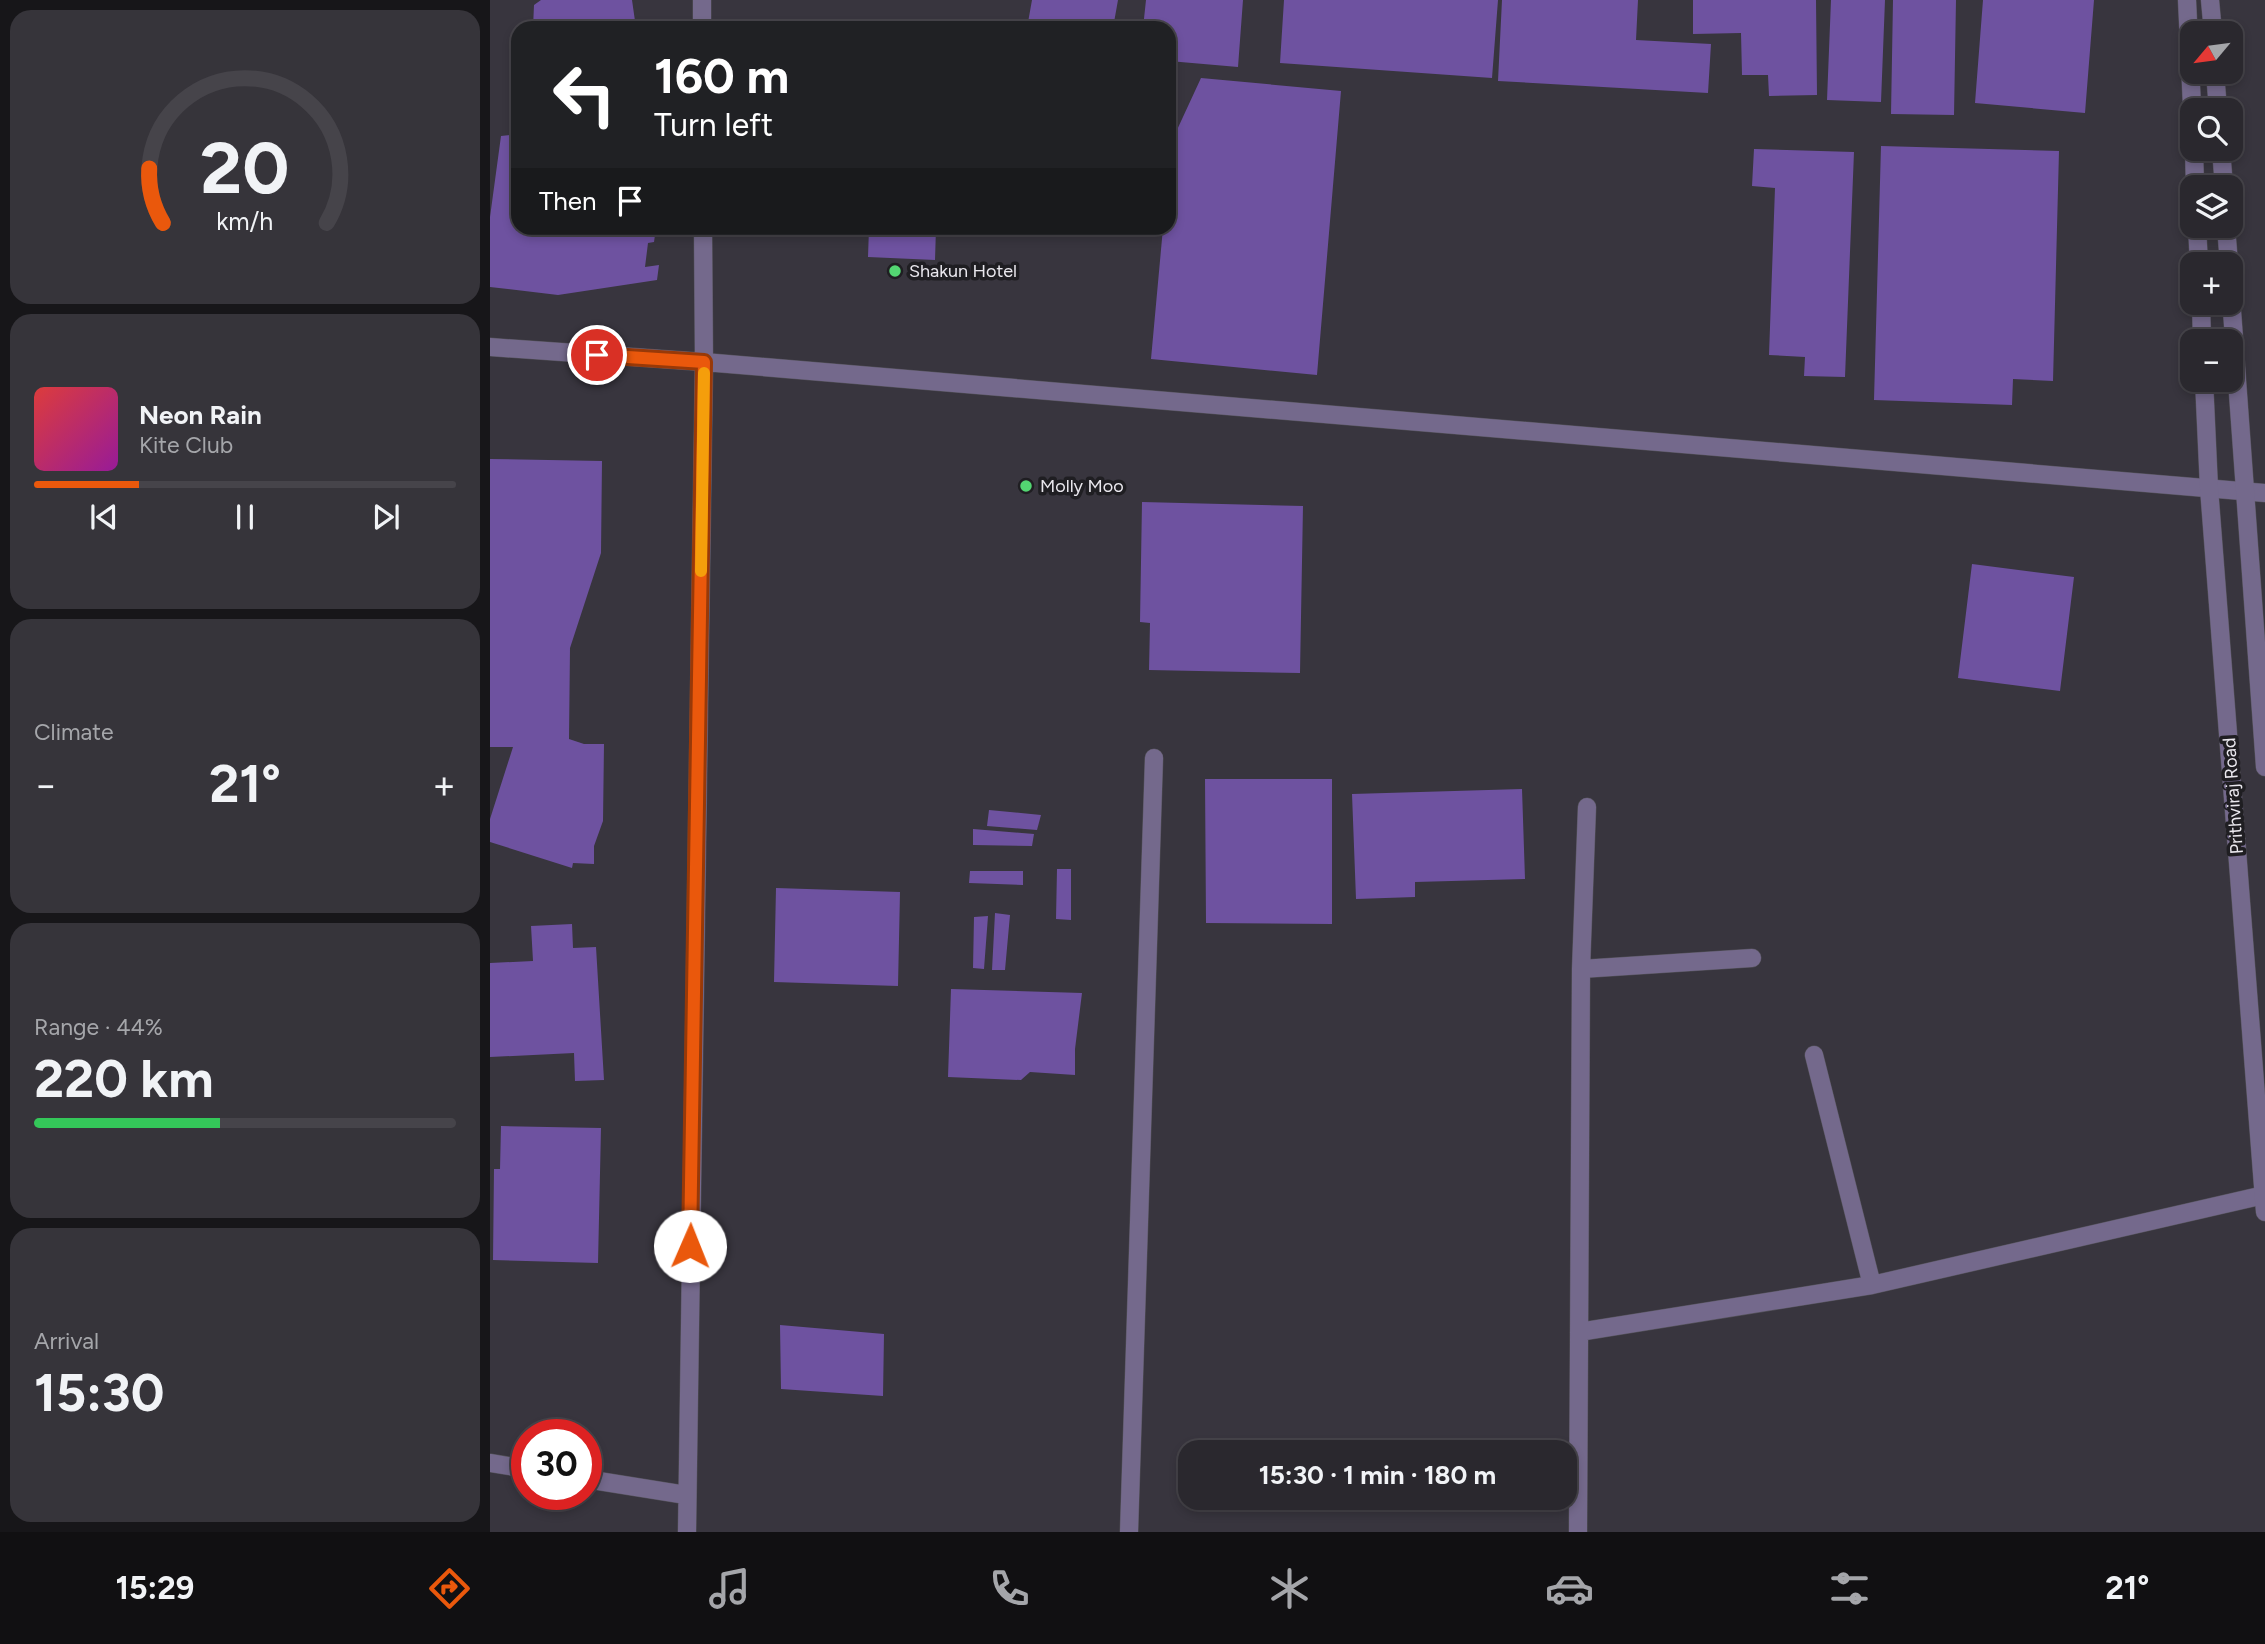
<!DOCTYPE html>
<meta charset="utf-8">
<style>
body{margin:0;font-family:Figtree,sans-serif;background:#36343a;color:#f1f3f6;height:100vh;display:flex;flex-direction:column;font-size:26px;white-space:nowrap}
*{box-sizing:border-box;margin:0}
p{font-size:23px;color:#a5a6aa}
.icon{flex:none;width:38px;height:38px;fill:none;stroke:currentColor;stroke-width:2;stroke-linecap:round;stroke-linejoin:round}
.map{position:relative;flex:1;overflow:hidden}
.details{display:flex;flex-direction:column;gap:10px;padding:10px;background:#171619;width:490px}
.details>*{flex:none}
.banner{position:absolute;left:21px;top:21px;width:665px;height:214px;border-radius:21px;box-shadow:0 4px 10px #0003,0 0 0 2px #46444a;background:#202124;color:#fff;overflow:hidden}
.needle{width:46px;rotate:241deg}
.tools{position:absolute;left:1690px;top:21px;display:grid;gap:14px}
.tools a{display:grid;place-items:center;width:63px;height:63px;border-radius:14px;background:#2a282e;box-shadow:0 4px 10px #0003,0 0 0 2px #46444a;font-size:35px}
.speed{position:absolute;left:21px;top:1419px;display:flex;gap:14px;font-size:35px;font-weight:700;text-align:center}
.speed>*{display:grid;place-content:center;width:91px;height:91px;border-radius:50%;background:#2a282e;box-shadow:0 4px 10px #0003,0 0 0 2px #46444a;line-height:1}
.speed .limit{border:10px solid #d22;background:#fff;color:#111}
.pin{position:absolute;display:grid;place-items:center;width:60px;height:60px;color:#fff;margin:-30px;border:4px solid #fff;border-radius:50%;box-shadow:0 2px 7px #0007}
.me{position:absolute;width:77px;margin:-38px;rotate:1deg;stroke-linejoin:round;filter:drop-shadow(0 0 5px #0008)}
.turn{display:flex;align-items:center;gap:24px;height:147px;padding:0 28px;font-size:32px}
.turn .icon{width:91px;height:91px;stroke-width:2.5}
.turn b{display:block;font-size:49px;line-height:60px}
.then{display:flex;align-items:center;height:66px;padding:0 28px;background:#0003;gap:14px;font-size:26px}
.big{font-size:52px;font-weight:700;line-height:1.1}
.details .tile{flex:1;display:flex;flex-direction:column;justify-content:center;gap:10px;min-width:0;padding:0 24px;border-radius:21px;background:#36343a}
.details .dial{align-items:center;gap:0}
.dial svg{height:182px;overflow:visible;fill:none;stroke:#46444a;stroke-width:7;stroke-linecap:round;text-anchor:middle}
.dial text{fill:#f1f3f6;stroke:none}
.song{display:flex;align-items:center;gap:21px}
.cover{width:84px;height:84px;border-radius:10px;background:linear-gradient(135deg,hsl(0 70% 55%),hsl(300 70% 35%))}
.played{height:7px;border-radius:4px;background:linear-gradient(90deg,#ea580c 25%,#46444a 25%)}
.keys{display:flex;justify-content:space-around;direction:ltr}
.heat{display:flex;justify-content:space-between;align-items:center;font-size:38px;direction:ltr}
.charge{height:10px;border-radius:5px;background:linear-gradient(90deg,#34c759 44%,#46444a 0)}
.trip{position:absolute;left:688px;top:1440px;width:399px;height:70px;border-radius:21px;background:#2a282e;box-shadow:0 4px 10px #0003,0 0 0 2px #46444a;font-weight:700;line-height:70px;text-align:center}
.menu{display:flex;height:112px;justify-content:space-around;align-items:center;background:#111012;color:#a5a6aa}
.menu .icon{width:49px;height:49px}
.menu .on{color:#ea580c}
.menu b{font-size:32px;color:#f1f3f6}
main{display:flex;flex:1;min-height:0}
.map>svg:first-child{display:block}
.building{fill:#6e52a0}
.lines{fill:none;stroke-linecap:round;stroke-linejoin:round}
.minor-casing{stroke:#54525a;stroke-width:19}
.tertiary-casing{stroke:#54525a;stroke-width:19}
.minor{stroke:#74698c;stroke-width:18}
.tertiary{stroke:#74698c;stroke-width:18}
.route-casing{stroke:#983908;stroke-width:18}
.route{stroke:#ea580c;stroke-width:12}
.slow{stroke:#f59e0b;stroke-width:12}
.poi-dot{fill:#53d672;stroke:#1f1e22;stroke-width:2.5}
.labels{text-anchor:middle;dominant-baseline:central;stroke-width:7;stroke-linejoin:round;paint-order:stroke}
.poi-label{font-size:18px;fill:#eae8ee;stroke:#1f1e22;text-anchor:start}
.street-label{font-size:18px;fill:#eae8ee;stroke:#1f1e22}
</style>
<main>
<section class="details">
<div class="tile dial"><svg viewBox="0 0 100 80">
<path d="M14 69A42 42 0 1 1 86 69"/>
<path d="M14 69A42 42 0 0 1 8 45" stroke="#ea580c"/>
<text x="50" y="56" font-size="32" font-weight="700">20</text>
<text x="50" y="72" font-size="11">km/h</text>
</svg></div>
<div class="tile">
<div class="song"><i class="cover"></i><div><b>Neon Rain</b><p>Kite Club</p></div></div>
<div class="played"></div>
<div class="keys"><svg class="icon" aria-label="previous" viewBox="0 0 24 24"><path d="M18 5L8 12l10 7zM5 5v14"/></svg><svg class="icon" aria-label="pause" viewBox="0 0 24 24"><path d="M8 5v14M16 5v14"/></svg><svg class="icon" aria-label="next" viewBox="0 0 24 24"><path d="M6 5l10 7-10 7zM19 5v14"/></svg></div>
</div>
<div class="tile"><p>Climate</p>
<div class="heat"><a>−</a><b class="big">21°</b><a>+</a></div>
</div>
<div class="tile"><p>Range · 44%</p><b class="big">220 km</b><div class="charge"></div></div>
<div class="tile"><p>Arrival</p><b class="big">15:30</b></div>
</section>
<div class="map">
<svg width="1775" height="1532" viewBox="0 0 1775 1532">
<rect width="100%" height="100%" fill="#38353e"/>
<path class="building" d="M51,0h91l4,28h-103l1,-23z
M542,0h86l-5,28h-86z
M656,0h97l-5,67 -69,-6v-33h-26z
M794,0h214l-6,78 -212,-15z
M1012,0h136l-2,40 75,4 -3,49 -210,-12z
M1203,0h123l1,95 -48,1 -1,-21h-26l-1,-42 -48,1z
M1341,0h54l-4,102 -54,-2z
M1403,0h63l-2,115 -63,-1z
M1493,0h111l-9,113 -110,-10z
M711,78l140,13 -24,284 -166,-16 12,-131h6l1,-83z
M28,134v94h138l-2,14 -6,1 -3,24 14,-2 -2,15 -99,15 -68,-8v-70l11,-81z
M1391,146l178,5 -6,230 -40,-2 -1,26 -138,-5z
M1264,149l100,3 -9,225 -41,-1 1,-19 -36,-2 6,-167 -23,-2z
M379,228h67l-1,32 -67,-3z
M0,459l112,2 -1,92 -31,95 -1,91 15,5h20l-1,77 -9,25v18l-21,-1 -1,5 -82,-26v-23l23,-72h-23z
M652,502l161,4 -3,167 -151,-3 1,-47 -10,-1z
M1482,564l102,13 -14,114 -102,-13z
M715,779h127v145l-126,-1z
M1032,789l3,90 -110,3v15l-59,2 -4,-105z
M499,810l52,5 -4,15 -50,-4z
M483,829l61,5 -2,12 -59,-1z
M567,869h14v51l-15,-1z
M480,871h53v14l-54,-2z
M286,888l124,4 -2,94 -124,-4z
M505,913l15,2 -5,55h-13z
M498,916l-4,53 -11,-1 1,-51z
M82,924l1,24 23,-1 8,133 -29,1 -1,-28 -84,4v-94l43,-2 -2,-35z
M461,989l131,4 -7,56v26l-45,-3 -9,8 -73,-3z
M11,1126l100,2 -3,135 -105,-3 1,-91h6z
M290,1325l104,9 -1,62 -102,-7z"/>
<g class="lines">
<g class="minor-casing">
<path id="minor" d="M212,0v28
M0,347l214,15 1561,131
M1091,969l171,-11
M1324,1055l58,230
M1089,1332l293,-47 392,-90
M0,1463l37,6
M96,1479l100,16
M197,1532l17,-1170 -1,-134
M639,1532l25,-774
M1088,1532l3,-563 6,-162"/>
</g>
<g class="tertiary-casing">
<path id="tertiary" d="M1697,0l6,128
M1720,0l3,33
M1725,72l3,38
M1704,149l1,38
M1731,149l3,38
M1707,226l2,38
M1736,226l3,38
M1741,297l34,470
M1711,303l1,38
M1714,380l5,108 56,724"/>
</g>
<use href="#minor" class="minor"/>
<use href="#tertiary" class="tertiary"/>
</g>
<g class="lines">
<g class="route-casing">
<path id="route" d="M107,355l107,7 -14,884"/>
</g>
<use href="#route" class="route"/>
<path class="slow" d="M211,571l3,-198"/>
</g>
<g class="poi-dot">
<circle cx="405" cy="271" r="7"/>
<circle cx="536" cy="486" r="7"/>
</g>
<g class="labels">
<g class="poi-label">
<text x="419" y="271">Shakun Hotel</text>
<text x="550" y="486">Molly Moo</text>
</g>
<g class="street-label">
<text transform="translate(1743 796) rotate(-94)">Prithviraj Road</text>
</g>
</g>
</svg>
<div class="tools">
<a><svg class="needle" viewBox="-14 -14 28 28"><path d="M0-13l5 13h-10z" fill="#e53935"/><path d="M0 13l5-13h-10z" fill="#a5a6aa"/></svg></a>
<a><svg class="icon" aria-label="search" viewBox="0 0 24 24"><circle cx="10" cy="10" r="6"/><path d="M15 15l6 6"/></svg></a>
<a><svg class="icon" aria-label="layers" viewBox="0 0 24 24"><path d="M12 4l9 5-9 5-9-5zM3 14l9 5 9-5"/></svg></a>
<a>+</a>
<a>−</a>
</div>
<div class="speed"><div class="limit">30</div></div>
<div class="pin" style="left:107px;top:355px;background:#d93025"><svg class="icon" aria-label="arrive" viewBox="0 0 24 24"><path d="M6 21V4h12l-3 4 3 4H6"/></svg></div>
<svg class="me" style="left:200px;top:1246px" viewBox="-20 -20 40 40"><circle r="19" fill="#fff"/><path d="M0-13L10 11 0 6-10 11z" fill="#ea580c"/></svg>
<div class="trip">15:30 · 1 min · 180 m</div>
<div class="banner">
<div class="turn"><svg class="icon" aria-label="left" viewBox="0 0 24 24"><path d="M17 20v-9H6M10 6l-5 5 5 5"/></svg><div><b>160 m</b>Turn left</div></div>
<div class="then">Then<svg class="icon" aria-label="arrive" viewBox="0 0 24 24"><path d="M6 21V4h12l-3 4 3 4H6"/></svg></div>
</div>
</div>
</main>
<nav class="menu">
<b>15:29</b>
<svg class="icon on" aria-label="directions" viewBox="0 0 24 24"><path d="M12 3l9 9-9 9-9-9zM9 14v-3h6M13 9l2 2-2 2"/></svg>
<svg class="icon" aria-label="music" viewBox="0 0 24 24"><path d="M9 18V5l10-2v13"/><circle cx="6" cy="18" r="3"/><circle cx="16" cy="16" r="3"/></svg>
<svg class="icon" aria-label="phone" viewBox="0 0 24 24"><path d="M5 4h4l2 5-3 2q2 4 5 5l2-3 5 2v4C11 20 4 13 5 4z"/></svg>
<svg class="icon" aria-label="climate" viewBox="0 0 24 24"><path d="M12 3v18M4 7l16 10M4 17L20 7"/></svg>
<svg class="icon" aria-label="car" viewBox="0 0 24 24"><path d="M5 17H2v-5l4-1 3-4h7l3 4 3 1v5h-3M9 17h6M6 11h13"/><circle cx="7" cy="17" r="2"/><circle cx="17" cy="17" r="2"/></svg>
<svg class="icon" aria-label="filters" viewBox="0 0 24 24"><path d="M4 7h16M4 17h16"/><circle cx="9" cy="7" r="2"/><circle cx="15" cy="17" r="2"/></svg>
<b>21°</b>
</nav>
